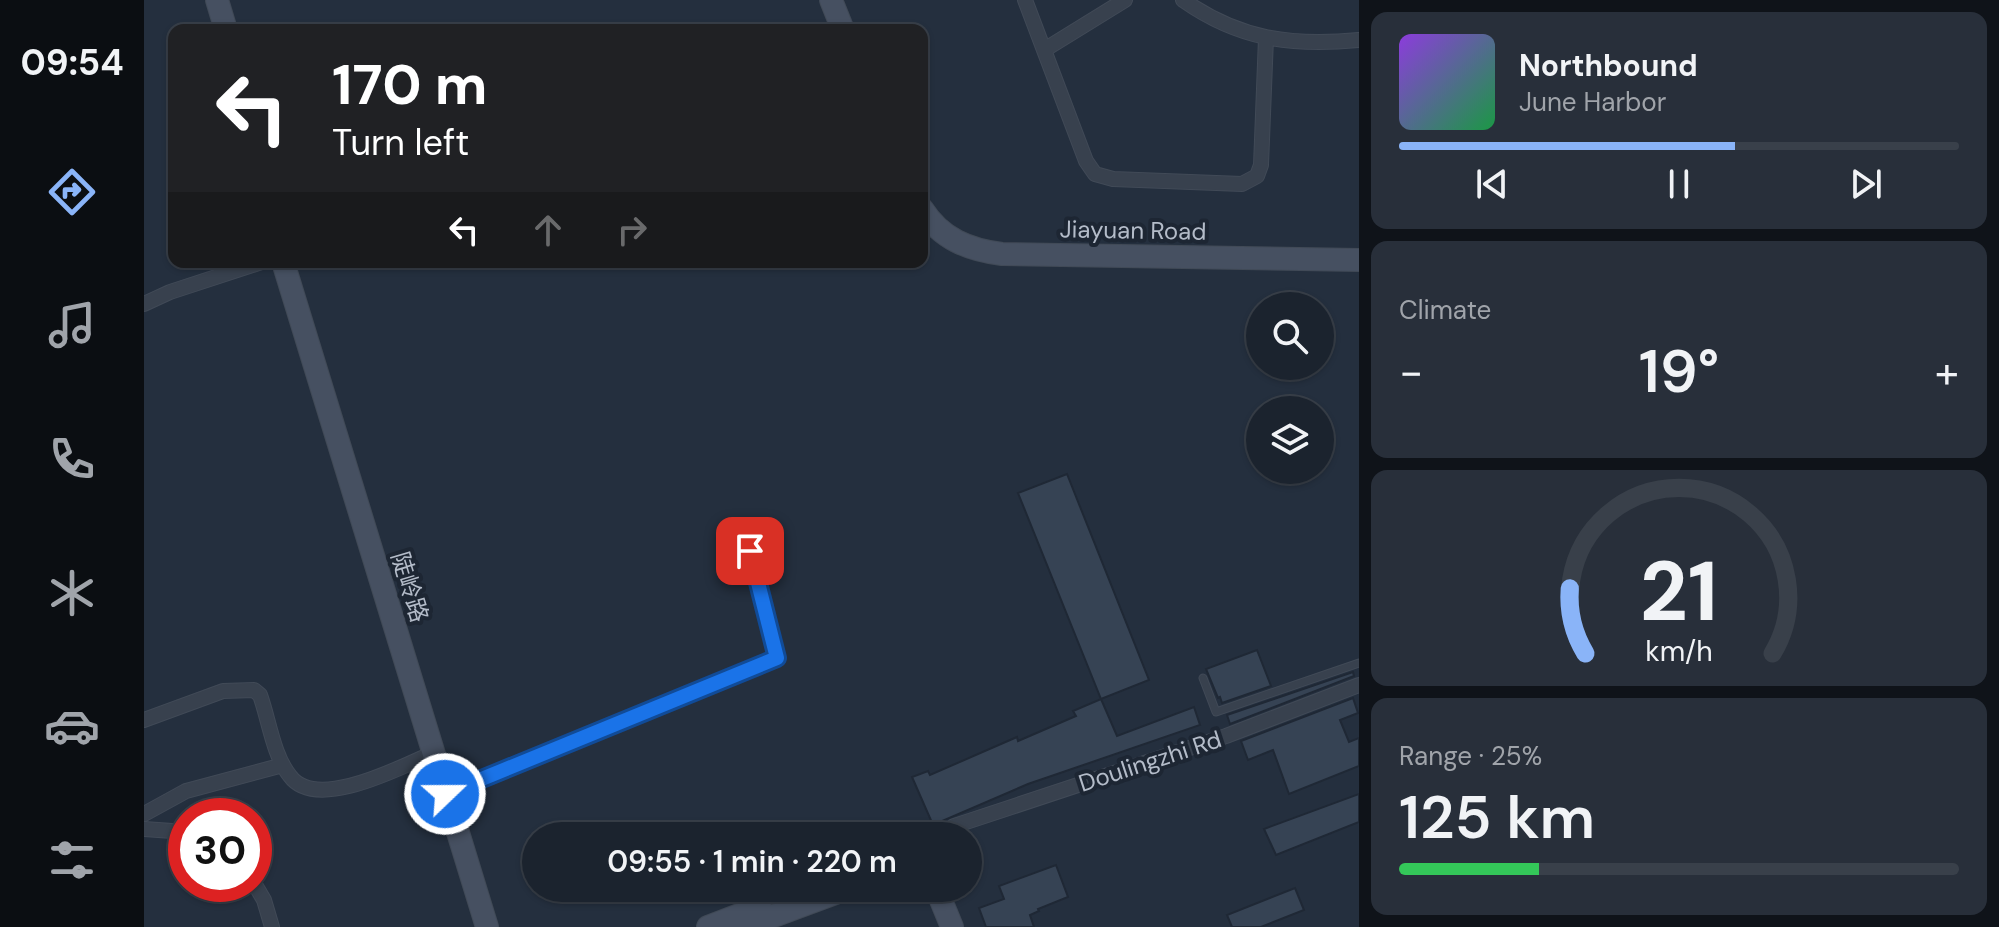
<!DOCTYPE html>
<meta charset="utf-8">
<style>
body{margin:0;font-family:"DM Sans","Noto Sans SC",sans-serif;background:#282f3a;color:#f1f3f6;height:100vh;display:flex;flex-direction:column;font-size:30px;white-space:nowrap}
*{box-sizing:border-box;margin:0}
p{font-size:26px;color:#a0a4aa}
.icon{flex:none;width:44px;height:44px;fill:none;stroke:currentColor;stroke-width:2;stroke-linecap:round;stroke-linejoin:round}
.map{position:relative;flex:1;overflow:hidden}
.side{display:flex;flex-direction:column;gap:12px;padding:12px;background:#0f1319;width:640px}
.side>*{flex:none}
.banner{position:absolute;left:24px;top:24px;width:760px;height:244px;border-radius:16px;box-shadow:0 2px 6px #0004,0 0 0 2px #39404a;background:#202124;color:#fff;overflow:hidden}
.tools{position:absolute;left:1102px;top:292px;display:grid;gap:16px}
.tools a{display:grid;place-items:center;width:88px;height:88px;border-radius:50%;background:#1b232e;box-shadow:0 2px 6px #0004,0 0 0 2px #39404a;font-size:40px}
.speed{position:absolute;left:24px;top:798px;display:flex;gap:16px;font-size:40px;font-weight:700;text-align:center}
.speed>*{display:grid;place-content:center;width:104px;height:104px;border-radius:50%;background:#1b232e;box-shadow:0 2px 6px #0004,0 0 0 2px #39404a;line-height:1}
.speed .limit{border:12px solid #d22;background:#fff;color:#111}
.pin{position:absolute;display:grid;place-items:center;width:68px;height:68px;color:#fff;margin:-34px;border-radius:16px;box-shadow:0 4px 12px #0006}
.me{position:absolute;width:88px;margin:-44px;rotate:68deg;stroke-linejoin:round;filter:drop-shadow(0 0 6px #0008)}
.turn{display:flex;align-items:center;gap:28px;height:168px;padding:0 32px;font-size:36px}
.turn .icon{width:104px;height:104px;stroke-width:2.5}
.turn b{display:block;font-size:56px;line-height:68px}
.lanes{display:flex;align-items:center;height:76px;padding:0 32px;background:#0003;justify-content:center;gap:40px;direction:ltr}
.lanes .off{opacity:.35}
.big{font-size:60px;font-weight:600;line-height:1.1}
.side .widget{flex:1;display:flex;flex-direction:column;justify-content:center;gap:12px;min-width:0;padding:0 28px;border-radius:16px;background:#282f3a}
.side .dial{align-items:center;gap:0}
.dial svg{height:208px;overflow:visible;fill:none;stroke:#39404a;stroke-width:7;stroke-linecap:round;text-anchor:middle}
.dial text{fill:#f1f3f6;stroke:none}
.song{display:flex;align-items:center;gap:24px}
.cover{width:96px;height:96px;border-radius:12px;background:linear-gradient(135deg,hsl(270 70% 55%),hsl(140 70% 35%))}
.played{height:8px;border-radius:4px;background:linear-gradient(90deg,#8ab4f8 60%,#39404a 60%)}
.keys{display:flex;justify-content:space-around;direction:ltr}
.heat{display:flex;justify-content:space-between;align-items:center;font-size:44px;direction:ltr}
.charge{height:12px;border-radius:6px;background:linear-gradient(90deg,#34c759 25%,#39404a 0)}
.trip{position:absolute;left:378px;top:822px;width:460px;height:80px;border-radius:40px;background:#1b232e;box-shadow:0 2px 6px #0004,0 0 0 2px #39404a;font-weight:600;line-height:80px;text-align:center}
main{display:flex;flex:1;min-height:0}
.dock{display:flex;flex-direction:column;width:144px;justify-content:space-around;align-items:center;background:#0b0e12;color:#a0a4aa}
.dock .icon{width:56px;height:56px}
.dock .on{color:#8ab4f8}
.dock b{font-size:36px;color:#f1f3f6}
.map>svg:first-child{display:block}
.building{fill:#364354;stroke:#1f2835;stroke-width:2}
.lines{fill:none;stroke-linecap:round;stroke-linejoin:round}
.lane-casing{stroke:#414a57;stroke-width:9}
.street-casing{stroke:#414a57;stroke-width:16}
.secondary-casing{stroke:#414a57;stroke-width:24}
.lane{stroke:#38414e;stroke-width:7}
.street{stroke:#38414e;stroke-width:14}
.secondary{stroke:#465061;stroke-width:22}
.route-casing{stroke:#114b97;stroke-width:20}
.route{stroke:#1a73e8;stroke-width:14}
.labels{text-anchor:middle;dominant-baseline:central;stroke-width:8;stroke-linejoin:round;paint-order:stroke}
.street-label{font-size:24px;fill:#b4bcc9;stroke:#1d2633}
</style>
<main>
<nav class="dock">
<b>09:54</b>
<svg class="icon on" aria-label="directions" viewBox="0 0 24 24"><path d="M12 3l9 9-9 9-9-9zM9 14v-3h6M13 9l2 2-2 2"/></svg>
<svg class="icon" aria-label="music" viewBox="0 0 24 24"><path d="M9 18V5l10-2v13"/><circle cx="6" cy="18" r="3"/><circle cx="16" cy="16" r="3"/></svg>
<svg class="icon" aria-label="phone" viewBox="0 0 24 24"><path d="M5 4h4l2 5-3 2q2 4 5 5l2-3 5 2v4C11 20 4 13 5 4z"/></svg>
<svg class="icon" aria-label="climate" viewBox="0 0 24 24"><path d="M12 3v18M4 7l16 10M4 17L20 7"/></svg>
<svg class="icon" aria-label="car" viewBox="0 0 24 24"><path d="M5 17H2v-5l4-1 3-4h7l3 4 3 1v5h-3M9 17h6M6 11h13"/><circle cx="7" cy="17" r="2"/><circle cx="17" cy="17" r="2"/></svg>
<svg class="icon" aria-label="filters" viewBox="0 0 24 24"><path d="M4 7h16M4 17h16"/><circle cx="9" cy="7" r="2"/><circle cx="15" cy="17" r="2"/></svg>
</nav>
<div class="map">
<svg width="1215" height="927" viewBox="0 0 1215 927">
<rect width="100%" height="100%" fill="#242f3e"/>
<path class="building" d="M923,474l82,206 -48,19 -83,-206z
M1113,650l14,36 -49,17 -2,-6 -2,1 -12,-29z
M1209,672l1,4 -124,48 -3,-9z
M1209,698l5,15 -18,7 9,22 10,-4v28l-70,28 -16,-44 -25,10 -7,-19z
M957,699l16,37 77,-29 6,18 -172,59 -95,41 -21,-48 16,-6 2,4 87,-38 1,4 58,-25 -3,-5z
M1215,794v28l-83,33 -12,-26z
M912,865l12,32 -30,12 1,2 -9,4 4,12h-48l-7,-19 25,-9 -5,-13z
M1151,888l9,22 -43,17h-29l-5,-12z"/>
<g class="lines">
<g class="lane-casing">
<path id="lane" d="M1059,678l13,34 143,-49"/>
</g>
<g class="street-casing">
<path id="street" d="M881,0l61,161 9,13 18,5 129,5 15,-8 4,-11 5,-127
M1039,0c57,40 108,46 176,40
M900,50l81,-50
M0,304l26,-12 92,-30
M0,720l79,-29 31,-1 6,5c9,25 13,60 30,81 26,36 111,-9 143,-23
M301,794l332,-136 -27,-107
M0,814l42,-23 97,-26
M0,829l42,3
M798,836l12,-10 272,-90 133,-51
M110,883l10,17 8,27"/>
</g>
<g class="secondary-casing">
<path id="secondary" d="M73,0l9,30
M687,0l12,30
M778,209c19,30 47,41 80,45l357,6
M139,262l204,665
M792,888l16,39
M564,927l52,-20
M600,927l105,-39"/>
</g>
<use href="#lane" class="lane"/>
<use href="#street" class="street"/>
<use href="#secondary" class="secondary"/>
</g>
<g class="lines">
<g class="route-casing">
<path id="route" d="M301,794l332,-136 -27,-107"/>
</g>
<use href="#route" class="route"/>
</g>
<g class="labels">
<g class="street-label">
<text transform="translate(989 230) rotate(1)">Jiayuan Road</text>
<text transform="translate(266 587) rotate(73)">陡岭路</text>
<text transform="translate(1006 761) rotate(-18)">Doulingzhi Rd</text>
</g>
</g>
</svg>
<div class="tools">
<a><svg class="icon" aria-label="search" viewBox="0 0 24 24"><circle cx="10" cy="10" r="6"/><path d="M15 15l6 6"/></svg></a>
<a><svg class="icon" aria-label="layers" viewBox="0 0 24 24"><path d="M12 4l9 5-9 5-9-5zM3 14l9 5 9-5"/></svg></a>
</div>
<div class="speed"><div class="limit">30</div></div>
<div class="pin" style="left:606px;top:551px;background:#d93025"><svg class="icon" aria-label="arrive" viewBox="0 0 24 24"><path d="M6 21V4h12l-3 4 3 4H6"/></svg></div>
<svg class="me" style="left:301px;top:794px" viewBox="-20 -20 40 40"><circle r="17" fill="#1a73e8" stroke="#fff" stroke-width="3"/><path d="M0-11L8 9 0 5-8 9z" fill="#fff"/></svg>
<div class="trip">09:55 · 1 min · 220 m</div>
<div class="banner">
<div class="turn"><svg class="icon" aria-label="left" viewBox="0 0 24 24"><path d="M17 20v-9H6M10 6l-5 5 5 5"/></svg><div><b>170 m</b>Turn left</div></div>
<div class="lanes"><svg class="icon" aria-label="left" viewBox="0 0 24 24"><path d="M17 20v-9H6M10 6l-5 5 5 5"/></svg><svg class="icon off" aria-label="ahead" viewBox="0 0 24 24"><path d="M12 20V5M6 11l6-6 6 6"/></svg><svg class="icon off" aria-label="right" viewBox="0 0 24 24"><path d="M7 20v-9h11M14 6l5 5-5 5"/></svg></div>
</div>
</div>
<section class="side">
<div class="widget">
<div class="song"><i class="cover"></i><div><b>Northbound</b><p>June Harbor</p></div></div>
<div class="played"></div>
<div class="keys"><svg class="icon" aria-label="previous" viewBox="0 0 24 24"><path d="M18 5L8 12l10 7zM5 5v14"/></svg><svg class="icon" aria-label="pause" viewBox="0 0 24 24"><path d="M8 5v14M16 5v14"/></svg><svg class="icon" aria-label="next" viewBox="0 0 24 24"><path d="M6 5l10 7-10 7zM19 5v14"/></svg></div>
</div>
<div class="widget"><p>Climate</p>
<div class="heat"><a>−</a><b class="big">19°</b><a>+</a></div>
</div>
<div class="widget dial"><svg viewBox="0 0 100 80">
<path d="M14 69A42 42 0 1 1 86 69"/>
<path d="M14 69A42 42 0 0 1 8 44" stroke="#8ab4f8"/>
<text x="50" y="56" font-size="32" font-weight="700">21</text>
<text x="50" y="72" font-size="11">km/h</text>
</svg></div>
<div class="widget"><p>Range · 25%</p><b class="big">125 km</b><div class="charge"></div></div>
</section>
</main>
